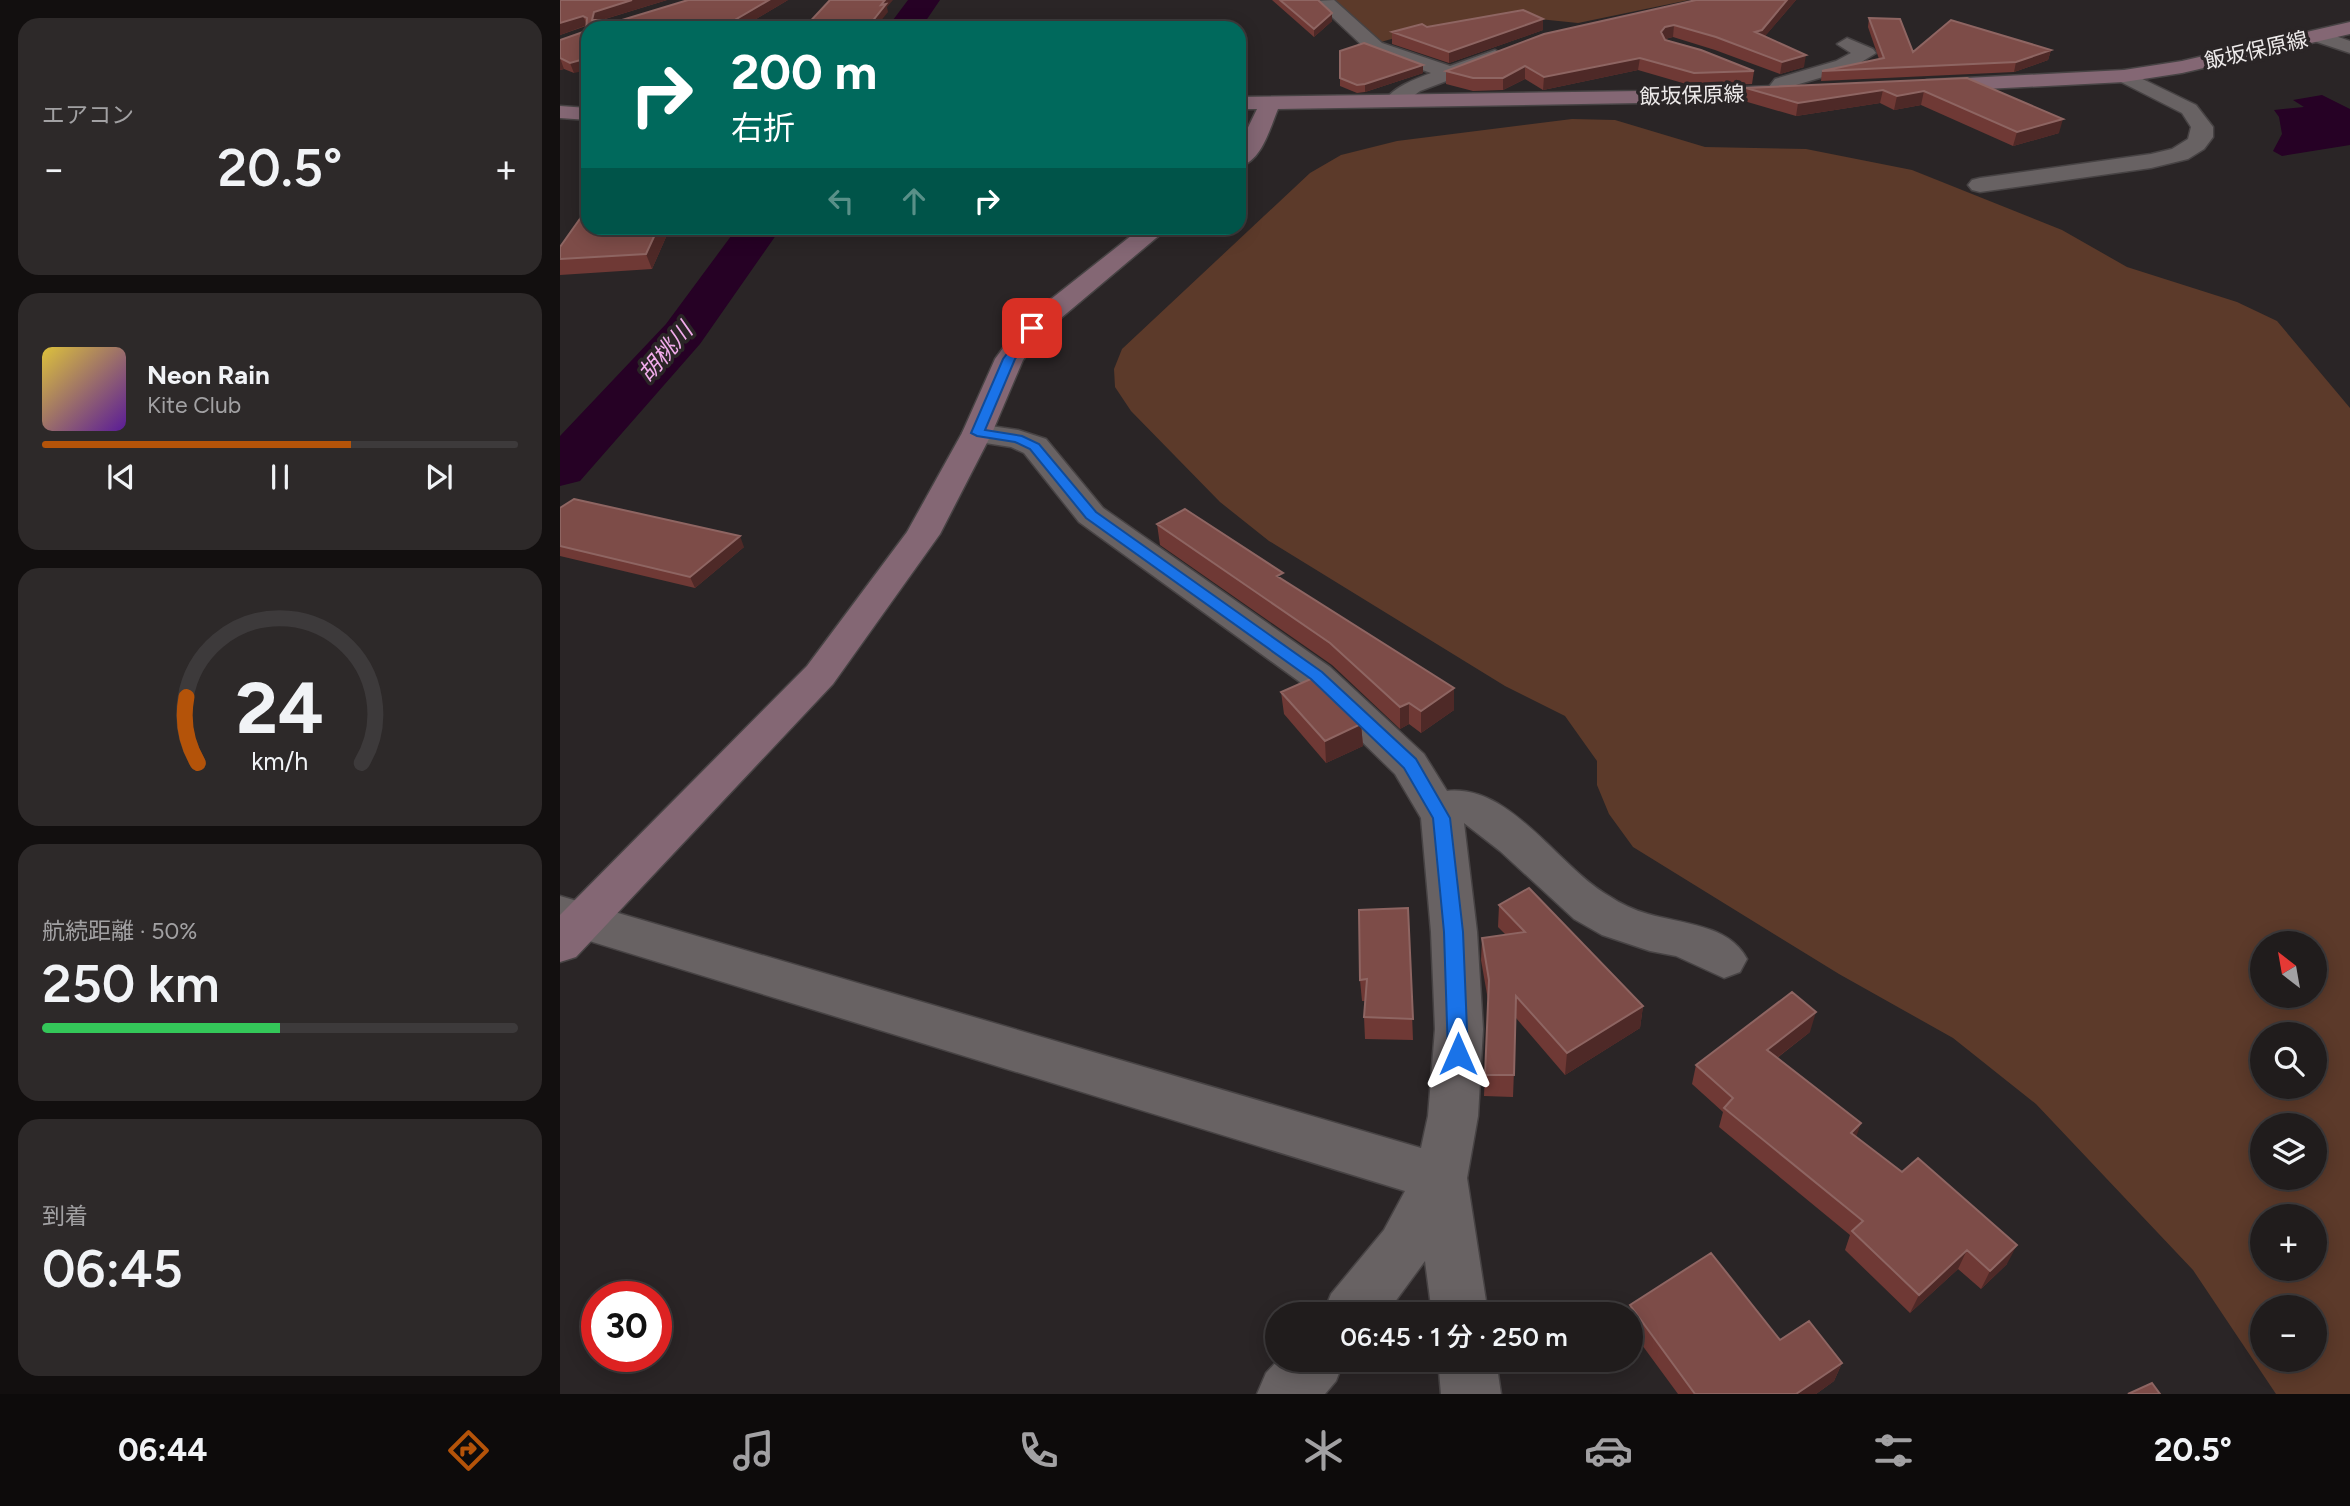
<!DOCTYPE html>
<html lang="ja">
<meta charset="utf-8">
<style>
body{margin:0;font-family:Figtree,"Noto Sans JP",sans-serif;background:#2d2929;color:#f1f3f6;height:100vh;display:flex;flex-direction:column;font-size:26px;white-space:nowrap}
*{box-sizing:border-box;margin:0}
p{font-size:23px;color:#a2a1a3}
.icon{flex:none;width:38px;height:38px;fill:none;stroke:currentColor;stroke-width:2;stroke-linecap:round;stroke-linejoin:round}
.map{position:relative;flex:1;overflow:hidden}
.panel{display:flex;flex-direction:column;gap:18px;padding:18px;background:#120f0f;width:560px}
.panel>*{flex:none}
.top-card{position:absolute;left:21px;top:21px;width:665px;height:214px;border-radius:21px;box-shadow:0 4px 18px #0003,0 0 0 2px #3d3a3b;background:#00695c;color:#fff;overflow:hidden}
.needle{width:46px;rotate:329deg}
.tools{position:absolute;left:1690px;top:931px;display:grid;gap:14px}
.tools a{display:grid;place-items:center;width:77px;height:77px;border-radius:50%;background:#201c1c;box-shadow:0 4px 18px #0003,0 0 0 2px #3d3a3b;font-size:35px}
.speed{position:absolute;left:21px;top:1281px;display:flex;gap:14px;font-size:35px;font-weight:700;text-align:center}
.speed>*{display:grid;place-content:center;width:91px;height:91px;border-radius:50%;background:#201c1c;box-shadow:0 4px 18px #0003,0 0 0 2px #3d3a3b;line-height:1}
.speed .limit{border:10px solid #d22;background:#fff;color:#111}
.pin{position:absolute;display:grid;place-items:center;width:60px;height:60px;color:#fff;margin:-30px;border-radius:14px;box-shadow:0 4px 10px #0006}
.me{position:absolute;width:77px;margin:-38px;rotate:0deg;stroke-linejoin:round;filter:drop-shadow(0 0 5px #0008)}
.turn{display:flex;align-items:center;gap:24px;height:147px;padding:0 35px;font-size:32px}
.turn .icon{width:91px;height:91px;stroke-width:2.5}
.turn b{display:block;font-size:49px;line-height:60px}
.lanes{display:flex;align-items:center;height:66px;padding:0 35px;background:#0003;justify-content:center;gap:35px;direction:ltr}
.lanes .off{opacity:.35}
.big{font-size:52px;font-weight:600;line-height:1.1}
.panel .card{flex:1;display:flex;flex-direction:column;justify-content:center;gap:10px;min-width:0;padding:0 24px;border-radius:21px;background:#2d2929}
.panel .dial{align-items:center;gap:0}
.dial svg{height:182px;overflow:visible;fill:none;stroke:#3d3a3b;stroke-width:7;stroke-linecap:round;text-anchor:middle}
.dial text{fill:#f1f3f6;stroke:none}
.song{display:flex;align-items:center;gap:21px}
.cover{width:84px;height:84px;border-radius:10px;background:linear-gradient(135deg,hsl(50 70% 55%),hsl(270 70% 35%))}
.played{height:7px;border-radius:4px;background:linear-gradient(90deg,#b45309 65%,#3d3a3b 65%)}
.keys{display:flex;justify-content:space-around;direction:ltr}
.heat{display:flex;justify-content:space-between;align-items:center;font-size:38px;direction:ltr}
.charge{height:10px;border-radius:5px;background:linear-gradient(90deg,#34c759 50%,#3d3a3b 0)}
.trip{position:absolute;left:705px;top:1302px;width:378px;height:70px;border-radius:35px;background:#201c1c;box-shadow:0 4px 18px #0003,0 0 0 2px #3d3a3b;font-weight:600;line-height:70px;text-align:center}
.tab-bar{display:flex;height:112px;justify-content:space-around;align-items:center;background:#0d0b0b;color:#a2a1a3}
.tab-bar .icon{width:49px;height:49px}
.tab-bar .current{color:#b45309}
.tab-bar b{font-size:32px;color:#f1f3f6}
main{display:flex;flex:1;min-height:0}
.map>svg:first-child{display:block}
.green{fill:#5c3a2a;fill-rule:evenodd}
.water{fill:#260125}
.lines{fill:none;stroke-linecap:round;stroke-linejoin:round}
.river{fill:#260125;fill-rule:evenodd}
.street-casing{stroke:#474344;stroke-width:3}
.secondary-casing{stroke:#474344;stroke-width:3}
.street{fill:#686263;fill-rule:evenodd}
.secondary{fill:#846774;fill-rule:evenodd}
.wall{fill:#6f3935}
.shaded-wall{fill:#4e2927}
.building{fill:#7d4c48;stroke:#8e6562;stroke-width:2}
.route{fill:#1a73e8;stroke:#114b97;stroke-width:2}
.labels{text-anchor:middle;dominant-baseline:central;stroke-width:7;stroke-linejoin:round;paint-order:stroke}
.far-street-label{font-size:21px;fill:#edeaea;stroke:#2a2526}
.far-water-label{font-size:23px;font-style:italic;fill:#f1aceb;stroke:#2a2526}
</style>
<main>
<section class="panel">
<div class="card"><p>エアコン</p>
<div class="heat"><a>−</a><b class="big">20.5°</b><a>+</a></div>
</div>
<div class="card">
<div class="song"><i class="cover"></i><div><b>Neon Rain</b><p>Kite Club</p></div></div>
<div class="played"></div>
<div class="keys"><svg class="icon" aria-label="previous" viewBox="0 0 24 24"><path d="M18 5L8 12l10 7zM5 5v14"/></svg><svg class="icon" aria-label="pause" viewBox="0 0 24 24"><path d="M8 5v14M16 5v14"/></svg><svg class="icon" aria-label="next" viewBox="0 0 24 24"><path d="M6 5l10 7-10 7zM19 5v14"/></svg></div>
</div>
<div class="card dial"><svg viewBox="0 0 100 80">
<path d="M14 69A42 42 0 1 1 86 69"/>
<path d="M14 69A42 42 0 0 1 9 40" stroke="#b45309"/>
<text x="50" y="56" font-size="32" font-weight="700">24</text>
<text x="50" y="72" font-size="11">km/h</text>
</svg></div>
<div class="card"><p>航続距離 · 50%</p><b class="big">250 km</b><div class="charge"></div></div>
<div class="card"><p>到着</p><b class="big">06:45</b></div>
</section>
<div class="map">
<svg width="1790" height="1394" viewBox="0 0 1790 1394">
<rect width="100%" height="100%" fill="#2a2526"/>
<path class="green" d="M771,0h358l-111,23 -58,-6 -108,16 -31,9z
M1012,119l43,1 90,27 101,2 106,21 150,60 65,37 110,35 40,19 73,87v986h-74l-83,-124 -157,-166 -83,-66 -114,-64 -206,-127 -24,-33 -12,-29v-24l-32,-45 -60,-30 -236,-145 -49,-39 -89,-91 -16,-24 -1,-18 8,-20 188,-176 31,-18 56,-14zM1703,943h52v53h-52zM1703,1034h52v53h-52zM1703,1125h52v53h-52zM1703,1216h52v53h-52zM1703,1307h52v53h-52z"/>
<path class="water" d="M1762,95l28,14v36l-68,11 -9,-5 9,-17 -3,-17 -5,-7 30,-3 -11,-7z"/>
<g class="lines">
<path class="river" d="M348,0h32l-19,28h-34z
M177,228h44l-81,116 -120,137 -20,5v-50l106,-112z"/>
<g class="street-casing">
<path id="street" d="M774,0l48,43 68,23 45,-16 10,6 -3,4 -82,31 -20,15h-14l-3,-4c12,-16 30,-22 48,-29l-63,-22 -53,-50z
M1758,30l32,11v12l-39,-13 -3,-4z
M1287,38l26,11 3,4 -26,16 -61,18 -2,9h-14l-5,-8 7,-9 61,-18 15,-8 -14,-9z
M1564,70l72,35 17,22v10l-9,12 -16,10 -37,9 -171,24 -8,-2 -4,-5 4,-5 8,-2 171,-24 21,-5 16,-10 3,-12 -9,-14 -65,-33 -3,-4 3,-4z
M417,424l41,6 28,9 57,69 227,159 94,87 23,37c64,-7 111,76 162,105 12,8 25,14 39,18 33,10 81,10 99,45l-7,13 -16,6 -48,-22 -26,-5 -48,-16 -28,-16 -74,-68 -36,-28 13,109 6,97 -5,87 -11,62 21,136h-56l-7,-53 -39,53h-63l8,-20 53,-64 21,-39 -845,-259v-36l861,252 7,-32 7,-87 -4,-97 -10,-114 -26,-44 -91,-89 -225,-163 -55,-69 -13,-6 -45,-7 -4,-7 4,-7z
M718,1360h66l-8,21 -11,13h-68l9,-21z
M878,1360h58l5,34h-60z"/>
</g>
<g class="secondary-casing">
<path id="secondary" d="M1790,22v12l-168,39 -58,9 -197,10 -7,-2 -3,-4 3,-4 7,-2 197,-10 58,-9z
M1237,85l7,2 3,4 -3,4 -164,8 -362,6c-8,19 -16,52 -39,58v-21l18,-37h-18v-12l401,-6z
M0,106l28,2v12l-28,-2z
M581,228h27l-126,106 -19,26 -31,73 -52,101 -107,150 -257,273 -16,5v-47l247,-249 100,-134 55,-99 33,-74 27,-37z"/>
</g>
<use href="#street" class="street"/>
<use href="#secondary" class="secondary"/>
</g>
<path class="wall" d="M0,0h107l-65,20h20l166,-20 -47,28h-153l-14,45 -10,-4 -4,1v-30l26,-9v-5l-26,9z
M712,0h46l14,13v8l-18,16z
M1136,0h100l-31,36 39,31 -24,7 -65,-24 -42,-13 -8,2 89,32 -2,13 -59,2 -55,-16 -95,20 -18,-11 -22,11 -30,1 -27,-7v-13z
M1309,18l44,34 138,-2 -3,10 -34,12 -193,9 1,-10 57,-12 -11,-32z
M983,19v11l-94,33 -57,-19v-12l35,-5z
M780,51l83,14v8l-58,19 -8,1 -17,-7z
M1407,78l92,55 -46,13 -92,-41 -27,5 -14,-7 -84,13 -52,-15 2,-13z
M110,228l-18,41 -92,6v-28z
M0,508l184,39 -49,41 -135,-32z
M597,524l126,56 171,130 -33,23 -12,-9 -9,5 -68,-64 -172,-120z
M721,692l80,32 2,22 -37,17 -42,-49z
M939,905l144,101 -3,22 -75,47 -49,-57 -3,79 -29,-1 4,-96 -7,-40 1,-22 24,-3 -8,-8z
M848,908l5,132 -48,-1 -1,-22 1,-16h-3l-2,-21z
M1250,1032l-33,26 79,79 151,127 -26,25 -23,-20 -48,44 -65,-63 5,-15 -131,-108 4,-15 -31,-28 4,-19z
M1070,1305l150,35 62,23 -8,18 -18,13h-138l-47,-64v-16h-2z"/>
<path class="shaded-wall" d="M72,0h35l-69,21 -6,-1 2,-8z
M209,0h19l-47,28h-20z
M325,0h8l-6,7 1,5 -13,16h-8l14,-23z
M1227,0h9l-36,42 -5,-10z
M772,13v8l-18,16v-8z
M23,16l4,9 -27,10v-12z
M983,19v11l-94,33v-11z
M1114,25l-1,12 -9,2 -3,-7 4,-5z
M1491,50l-3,10 -34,12 2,-10z
M1246,55l-2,12 -24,7 2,-12z
M0,58l4,11 -4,1z
M28,58v12l-14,3 -4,-10z
M1080,58l-2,12 -95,20 1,-13z
M863,65v8l-58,19v-8z
M965,66v13l-22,11v-12z
M1323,90l-3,13 -84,13 2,-13z
M1364,91l-3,14 -27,5 3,-14z
M1503,119l-4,14 -46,13 4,-14z
M98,228h12l-18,41 -6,-15z
M180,536l4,11 -49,41 -5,-11z
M894,688v22l-33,23v-22z
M849,703v21l-9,5v-22z
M801,724l2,22 -37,17 -1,-22z
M1083,1006l-3,22 -75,47 2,-22z
M1256,1012l-6,20 -48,37 5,-19z
M1301,1123l-7,20 -3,-10z
M1457,1245l-10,19 -26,25 9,-18z
M1407,1250l-9,19 -48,44 9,-18z
M1282,1363l-8,18 -18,13h-20z"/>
<path class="building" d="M0,0h72l-38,12 -2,8h30l66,-20h81l-48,28h-133v30l-18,5 -10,-5v-18l26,-9 1,-13 -4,-2 -23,7z
M270,0h55l-4,5 5,-1 -19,24h-63z
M720,0h38l14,13 -18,16z
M1136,0h91l-25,30 -7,2 51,23 -24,7 -66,-25 -42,-12 -9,2 -4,5 4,8 36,10 53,21 -60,2 -54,-15 -96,19 -19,-11 -22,12h-30l-27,-7 98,-37z
M963,10l20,9 -94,33 -57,-20 30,-8 5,3z
M1309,18l31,1 13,33 38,-32 100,30 -35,12 -194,9 62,-13z
M804,43l59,22 -58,19 -8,1 -17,-7v-27z
M1407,78l96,41 -46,13 -93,-41 -27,5 -14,-6 -85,13 -52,-15z
M28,198v30h70l-12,26 -86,5v-12l24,-34 1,-9z
M14,499l166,37 -50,41 -130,-31v-38z
M625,509l98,64 -6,3 177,112 -33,23 -12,-8 -9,4 -70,-64 -173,-119z
M753,678l48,46 -36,17 -44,-49z
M969,888l114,118 -76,47 -51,-57 -2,79h-29l4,-95 -7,-42 43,-6 -26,-27z
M848,908l5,111 -49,-2 3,-38 -7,1 -1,-70z
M1232,992l24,20 -49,38 94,73 -10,10 51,39 16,-14 99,87 -27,26 -23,-21 -48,45 -67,-64 11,-10 -139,-113 9,-10 -37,-33z
M1151,1253l69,87 29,-19 33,42 -46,31h-101l-65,-89z
M1592,1383l8,11h-32z"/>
<path class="route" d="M468,326l10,2 -23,31 -30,71 37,6 17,8 57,68 226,160 94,87 34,59 13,114 5,122 -3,6 -7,2 -7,-2 -3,-6 -4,-122 -11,-114 -29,-50 -93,-89 -225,-161 -56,-69 -15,-7 -38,-6 -6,-3 32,-74z"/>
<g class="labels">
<g class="far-street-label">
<text transform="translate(1696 50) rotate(-13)">飯坂保原線</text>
<text transform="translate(1132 95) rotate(-2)">飯坂保原線</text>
</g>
<g class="far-water-label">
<text transform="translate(105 352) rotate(-49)">胡桃川</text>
</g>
</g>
</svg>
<div class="tools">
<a><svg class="needle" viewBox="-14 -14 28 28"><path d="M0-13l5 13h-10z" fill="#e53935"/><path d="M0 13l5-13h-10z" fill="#a2a1a3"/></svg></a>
<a><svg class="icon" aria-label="search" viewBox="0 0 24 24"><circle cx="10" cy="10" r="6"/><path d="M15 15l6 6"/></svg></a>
<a><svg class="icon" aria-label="layers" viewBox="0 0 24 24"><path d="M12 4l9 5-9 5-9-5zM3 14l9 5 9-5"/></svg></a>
<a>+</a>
<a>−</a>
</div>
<div class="speed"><div class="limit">30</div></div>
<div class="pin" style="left:472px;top:328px;background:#d93025"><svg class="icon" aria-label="arrive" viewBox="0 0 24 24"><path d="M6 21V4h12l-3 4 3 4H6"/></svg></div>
<svg class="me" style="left:898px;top:1054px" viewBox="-20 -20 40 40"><path d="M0-17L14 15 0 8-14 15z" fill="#1a73e8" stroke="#fff" stroke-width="4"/></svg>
<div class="trip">06:45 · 1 分 · 250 m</div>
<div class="top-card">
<div class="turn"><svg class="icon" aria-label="right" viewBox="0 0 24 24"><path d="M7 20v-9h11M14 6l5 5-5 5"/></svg><div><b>200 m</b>右折</div></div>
<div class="lanes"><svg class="icon off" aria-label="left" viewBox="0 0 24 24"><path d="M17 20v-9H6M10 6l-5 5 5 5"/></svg><svg class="icon off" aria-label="ahead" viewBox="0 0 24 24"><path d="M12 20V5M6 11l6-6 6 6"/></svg><svg class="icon" aria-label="right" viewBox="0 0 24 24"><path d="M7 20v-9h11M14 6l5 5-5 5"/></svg></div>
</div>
</div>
</main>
<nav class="tab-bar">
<b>06:44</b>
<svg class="icon current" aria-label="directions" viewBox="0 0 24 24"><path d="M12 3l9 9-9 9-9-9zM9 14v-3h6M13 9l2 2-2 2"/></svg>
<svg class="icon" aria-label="music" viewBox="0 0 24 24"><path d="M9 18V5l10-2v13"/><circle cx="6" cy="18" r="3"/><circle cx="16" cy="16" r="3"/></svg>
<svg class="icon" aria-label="phone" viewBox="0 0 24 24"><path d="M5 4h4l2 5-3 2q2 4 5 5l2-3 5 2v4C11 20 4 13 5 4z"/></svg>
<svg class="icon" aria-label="climate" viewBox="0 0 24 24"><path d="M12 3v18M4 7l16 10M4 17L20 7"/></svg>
<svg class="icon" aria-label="car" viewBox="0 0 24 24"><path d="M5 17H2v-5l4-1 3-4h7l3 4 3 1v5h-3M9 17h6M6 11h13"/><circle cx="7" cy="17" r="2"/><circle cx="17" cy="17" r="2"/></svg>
<svg class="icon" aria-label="filters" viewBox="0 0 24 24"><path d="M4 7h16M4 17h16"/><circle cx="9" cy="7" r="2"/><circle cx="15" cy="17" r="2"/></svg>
<b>20.5°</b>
</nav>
